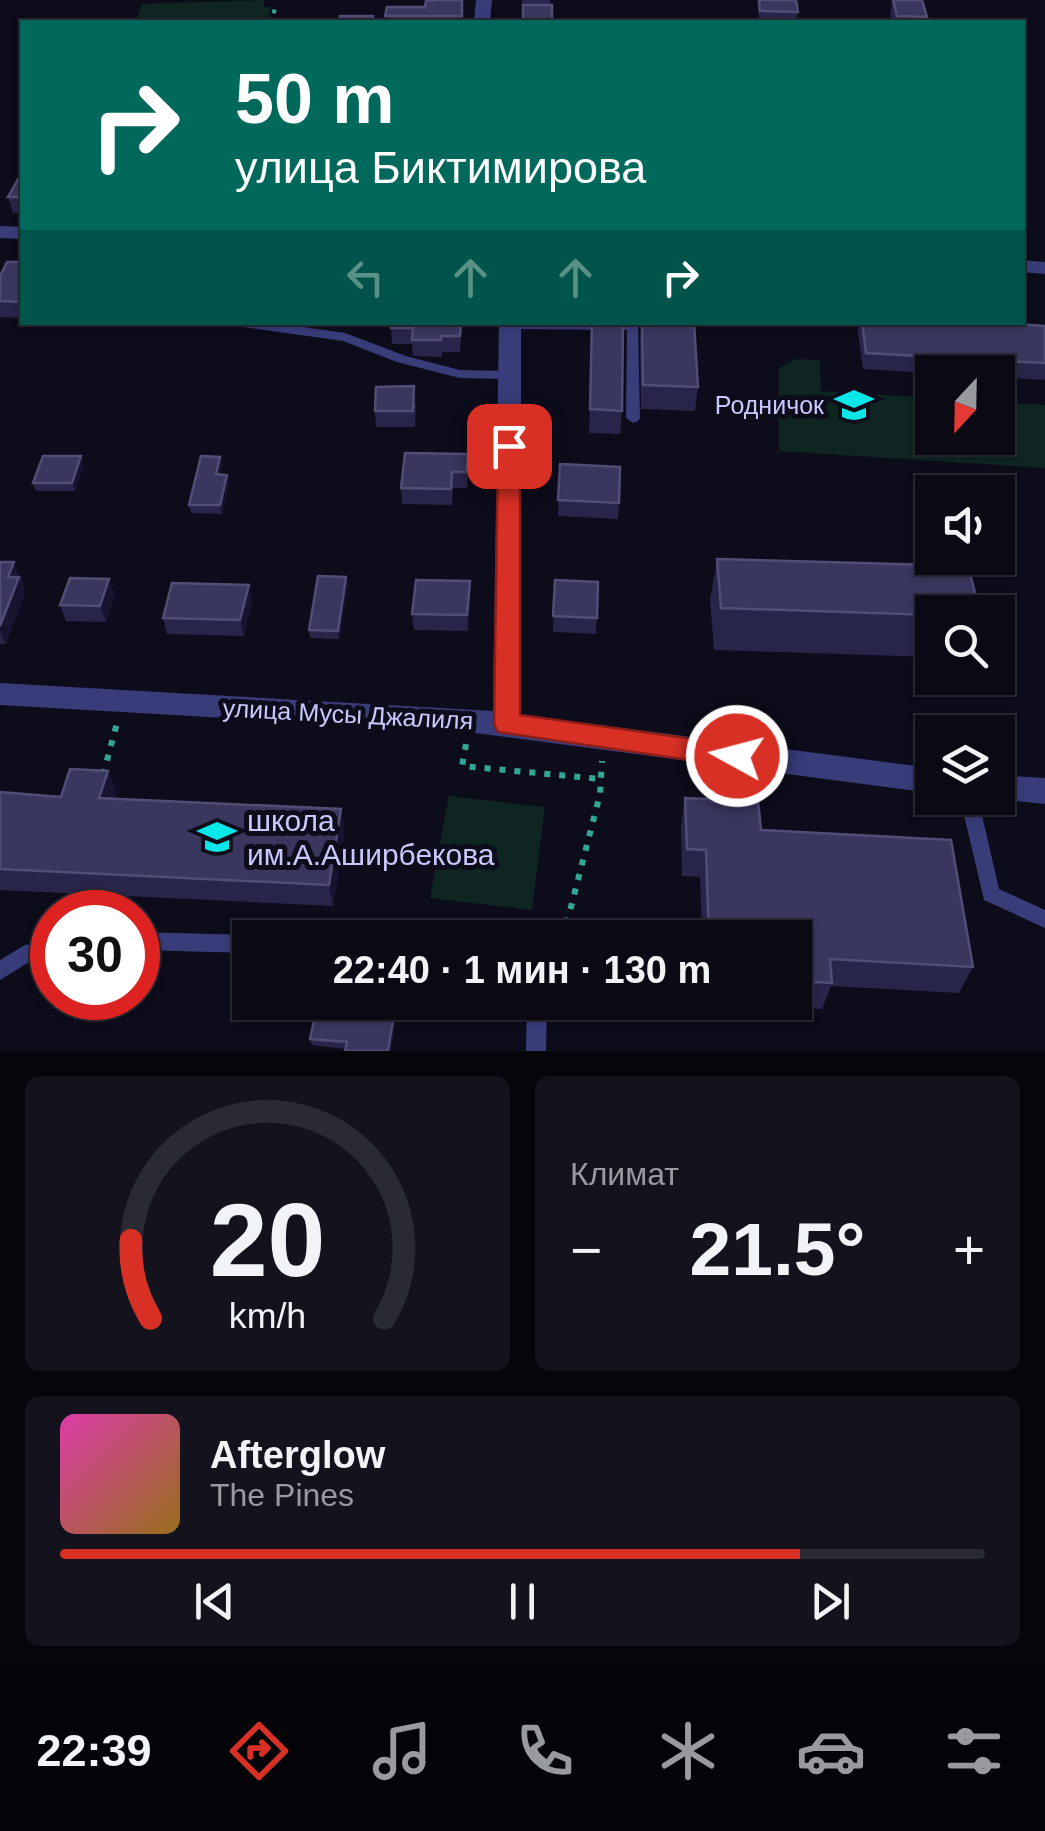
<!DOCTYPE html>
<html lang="ru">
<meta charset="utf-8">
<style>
body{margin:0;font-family:Helvetica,sans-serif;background:#13121d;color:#f1f3f6;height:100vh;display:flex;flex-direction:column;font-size:38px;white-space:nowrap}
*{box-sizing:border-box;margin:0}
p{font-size:32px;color:#999aa0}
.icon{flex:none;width:55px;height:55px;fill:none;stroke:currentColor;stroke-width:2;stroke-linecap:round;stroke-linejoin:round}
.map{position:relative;height:1051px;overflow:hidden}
.sheet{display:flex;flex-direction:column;gap:25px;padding:25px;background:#06050b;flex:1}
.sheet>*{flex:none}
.top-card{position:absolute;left:20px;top:20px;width:1005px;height:305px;border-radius:0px;box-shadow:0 2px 8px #0004,0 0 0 2px #2a2a34;background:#00695c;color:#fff;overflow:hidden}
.needle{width:65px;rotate:202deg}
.tools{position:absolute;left:915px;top:355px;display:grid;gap:20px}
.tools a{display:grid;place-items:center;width:100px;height:100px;border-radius:0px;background:#0a0914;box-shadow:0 2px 8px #0004,0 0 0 2px #2a2a34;font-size:50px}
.speed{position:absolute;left:30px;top:890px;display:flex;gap:20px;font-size:50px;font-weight:700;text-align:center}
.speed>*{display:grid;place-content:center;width:130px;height:130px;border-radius:50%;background:#0a0914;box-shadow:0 2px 8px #0004,0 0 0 2px #2a2a34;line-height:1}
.speed .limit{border:15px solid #d22;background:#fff;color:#111}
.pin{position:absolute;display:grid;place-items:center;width:85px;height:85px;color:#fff;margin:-42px;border-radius:20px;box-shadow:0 5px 15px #0006}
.me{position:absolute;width:110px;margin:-55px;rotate:277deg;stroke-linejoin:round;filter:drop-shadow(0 0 8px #0008)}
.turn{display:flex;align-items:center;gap:35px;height:210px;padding:0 50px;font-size:45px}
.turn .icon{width:130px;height:130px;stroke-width:2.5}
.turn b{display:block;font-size:70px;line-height:85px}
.lanes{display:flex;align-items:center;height:95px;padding:0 50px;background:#0003;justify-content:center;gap:50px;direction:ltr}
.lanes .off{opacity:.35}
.big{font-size:75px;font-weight:700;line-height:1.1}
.sheet .card{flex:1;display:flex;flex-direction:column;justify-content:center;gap:15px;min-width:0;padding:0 35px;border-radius:15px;background:#13121d}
.sheet .dial{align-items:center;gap:0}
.dial svg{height:260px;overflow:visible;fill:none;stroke:#2a2a34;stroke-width:7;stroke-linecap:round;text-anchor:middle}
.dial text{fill:#f1f3f6;stroke:none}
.song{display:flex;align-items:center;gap:30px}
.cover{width:120px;height:120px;border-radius:15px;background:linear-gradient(135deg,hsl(320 70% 55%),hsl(40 70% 35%))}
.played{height:10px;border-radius:5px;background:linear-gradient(90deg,#d93025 80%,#2a2a34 80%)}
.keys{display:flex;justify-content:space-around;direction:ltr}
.heat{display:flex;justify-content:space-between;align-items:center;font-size:55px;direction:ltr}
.sheet .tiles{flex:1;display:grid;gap:25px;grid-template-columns:1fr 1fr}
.card:last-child{grid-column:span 2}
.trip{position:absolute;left:232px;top:920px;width:580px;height:100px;border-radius:0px;background:#0a0914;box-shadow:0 2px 8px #0004,0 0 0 2px #2a2a34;font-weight:700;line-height:100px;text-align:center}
.tab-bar{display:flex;height:160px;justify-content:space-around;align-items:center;background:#040408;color:#999aa0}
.tab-bar .icon{width:70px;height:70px}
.tab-bar .current{color:#d93025}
.tab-bar b{font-size:45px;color:#f1f3f6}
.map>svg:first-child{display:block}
.green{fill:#0f2522}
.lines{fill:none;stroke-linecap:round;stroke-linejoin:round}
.path-far1{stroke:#31a896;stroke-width:4;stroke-dasharray:4 5;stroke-linecap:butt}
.path{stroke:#31a896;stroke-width:6;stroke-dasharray:6 9;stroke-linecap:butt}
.lane{fill:#383c79;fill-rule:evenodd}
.street{fill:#383c79;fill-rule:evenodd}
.wall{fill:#28254a}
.shaded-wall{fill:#16142f}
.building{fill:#39375d;stroke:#504e76;stroke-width:2.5}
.route{fill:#d93025;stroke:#8d1f18;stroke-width:2.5}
.labels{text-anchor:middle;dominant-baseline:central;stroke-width:10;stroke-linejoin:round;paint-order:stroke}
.poi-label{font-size:25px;fill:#c9c8fd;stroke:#0d0c1b;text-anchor:end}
.street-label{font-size:25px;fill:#c9c8fd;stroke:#0d0c1b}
.near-poi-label{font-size:30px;fill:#c9c8fd;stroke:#0d0c1b;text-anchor:start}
</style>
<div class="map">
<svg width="1045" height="1051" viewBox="0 0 1045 1051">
<rect width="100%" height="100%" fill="#0d0c1b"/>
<path class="green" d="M264,0v7h7l-4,15h-131l6,-18z
M796,359l24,1 1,31 111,7v40h66v-36l47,3v63l-266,-17v-83z
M449,796l96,11 -13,103 -102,-12z"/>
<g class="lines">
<path class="path-far1" d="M271,22l4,-14"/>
<path class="path" d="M466,744l-4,22 139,13
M103,775l14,-52
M563,938l37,-144 2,-33"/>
<path class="lane" d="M230,322h39l76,11 61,23 54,14 49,1 7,4 -7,4 -49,-1 -63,-16 -54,-21 -107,-15z
M506,322l132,1 2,95 -2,3 -5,2 -7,-5 1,-88 -116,-1 -5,-1z
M960,798h18l21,91 46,21v18l-61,-28z
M370,929h29l7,3 2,6h-47l2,-6z
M138,932l112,3 7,3h-7v15l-112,-3z
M52,940v18l-23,4 -29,18v-20l25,-15z
M527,1002h20l-1,49h-20z"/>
<path class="street" d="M476,0h16l-2,22h-16z
M0,226l22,1v12l-22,-1z
M1022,260l23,2v12l-23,-2z
M499,322h22v393l411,53v25l-464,-61 -468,-27v-22l493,28z
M998,775l47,3v26l-56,-6h9z"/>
</g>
<path class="wall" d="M463,0l-1,22h-76l-1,-6z
M522,0h28l2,22h-29z
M757,0h39l2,12 -2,8 -37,-2z
M893,0h29l5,17 -1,5h-34l-2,-9z
M22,174v39h-9l-5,-16z
M22,262v56l-22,-1v-41z
M462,322l-2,30h-18v5l-29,-1 -1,-12h-20l-1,-16z
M592,322l30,89 -2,23 -31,-1z
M641,322h53l4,65 -3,24 -54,-2 -1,-70z
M727,322h31v3l-31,-1z
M860,322h124l61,4v54l-47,-3v-5l-66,1 -69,-4 -5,-37z
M416,403l-1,24h-39l-1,-16z
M405,453l63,18 -1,17h-14l-1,17 -50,-1 -1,-16z
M220,457l2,8 -2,9 7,1 2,8 -7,31 -31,-1 -2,-8z
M84,464l-9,27h-39l-3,-8z
M560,464l59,39 -1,16 -60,-3z
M717,559l215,53v45l-218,-7 -4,-50z
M0,562l21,16 4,15 -19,51h-6z
M346,577l2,8 -9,54 -29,-1 -1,-8z
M555,580l43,2 -2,52 -43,-2z
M249,585l3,16 -8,35 -77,-2 -4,-16z
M115,595l-9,27 -40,-1 -6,-16z
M470,597l-2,34 -54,-1 -2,-16z
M108,771l9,22 -2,6 230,32 -12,75 -333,-16v-98l61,5z
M685,798l76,32 212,137 -14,26 -128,-7 -9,23 -110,-7h83v-64h-93l-2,-61 -18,-1 -1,-50z
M261,1002h137l-7,49h-46l1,-2 -34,-4 -2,-6 7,-31z"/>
<path class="shaded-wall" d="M81,456l3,8 -9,27 -3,-8z
M220,457l2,8 -4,18 -2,-9z
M227,475l2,8 -7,31 -2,-9z
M14,562l11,31 -19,51 -6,-13v-5l8,-49z
M346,577l2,8 -9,54 -1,-8z
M109,579l6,16 -9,27 -6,-16z
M470,581v16l-2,34 -1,-16z
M249,585l3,16 -8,35 -4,-16z
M108,771l9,22 -8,27 -10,-22z
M341,809l4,22 -12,75 -4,-21z
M396,1002h2l-7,49h-3z"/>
<path class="building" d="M436,0h26v16h-77l2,-9h38l1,-6z
M759,0h37l2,12 -38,-1z
M893,0h29l5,17 -30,-1z
M523,5h29v16h-29z
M340,16h33l-1,6h-33z
M21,174h1v23h-14z
M7,262h15v40l-22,-1v-25z
M391,322h70l-1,14h-19v4h-29l1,-12h-22z
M592,322h31l-1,89 -32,-2z
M642,322h52l4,65 -55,-2z
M862,322h122l61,4v37l-179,-10z
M414,386l-1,25h-38l1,-24z
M405,453l63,1 -2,18h-14l-1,17 -50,-1z
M43,456h38l-9,27h-39z
M201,456l19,1 -4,17 11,1 -7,30h-31z
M560,464l60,3 -1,36 -61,-3z
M717,559l251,7 12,46h-48v3l-211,-7z
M0,562h14l-6,15h11l-19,49z
M318,576l28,1 -8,54 -29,-1z
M70,578l39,1 -9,27 -40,-1z
M416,580l54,1 -3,34 -55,-1z
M555,580l43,2 -1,36 -44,-2z
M172,583l77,2 -9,35 -77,-2z
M70,769l38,2 -9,27 242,11 -12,76 -329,-16v-77l61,5z
M685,798l73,3 3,29 190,10 22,127 -143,-8 2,24 -37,-2v-43h-86l-3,-88 -19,-1z
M318,1002h78l-8,49h-43l2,-9 -37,-3z"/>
<path class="route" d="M509,439l11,7v269l217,30 9,3 4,8 -4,8 -9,3 -239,-35 -4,-8 4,-278z"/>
<defs>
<g id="school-bare" transform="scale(3)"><path d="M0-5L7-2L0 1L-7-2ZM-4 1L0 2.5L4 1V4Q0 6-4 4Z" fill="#09e7e8" stroke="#0d0c1b" stroke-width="2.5" paint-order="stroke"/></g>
</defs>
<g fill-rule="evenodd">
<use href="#school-bare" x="854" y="405"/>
<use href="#school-bare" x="217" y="837"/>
</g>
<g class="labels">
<g class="poi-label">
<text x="824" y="405">Родничок</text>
</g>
<g class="street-label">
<text transform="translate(348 714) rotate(3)">улица Мусы Джалиля</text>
</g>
<g class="near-poi-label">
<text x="247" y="820">школа<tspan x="247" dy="34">им.А.Аширбекова</tspan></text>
</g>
</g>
</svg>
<div class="tools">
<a><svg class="needle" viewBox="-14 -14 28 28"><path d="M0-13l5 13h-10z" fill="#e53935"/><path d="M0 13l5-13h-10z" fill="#999aa0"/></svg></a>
<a><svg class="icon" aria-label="sound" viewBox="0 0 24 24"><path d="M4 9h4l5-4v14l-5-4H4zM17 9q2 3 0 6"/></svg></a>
<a><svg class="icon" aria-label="search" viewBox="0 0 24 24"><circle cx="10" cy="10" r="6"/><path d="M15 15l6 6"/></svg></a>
<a><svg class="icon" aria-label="layers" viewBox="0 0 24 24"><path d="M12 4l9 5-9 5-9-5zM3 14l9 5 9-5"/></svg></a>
</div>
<div class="speed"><div class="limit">30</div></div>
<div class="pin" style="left:509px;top:446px;background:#d93025"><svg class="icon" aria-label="arrive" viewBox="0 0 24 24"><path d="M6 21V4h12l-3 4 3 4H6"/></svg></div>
<svg class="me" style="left:737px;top:756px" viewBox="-20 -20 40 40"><circle r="17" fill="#d93025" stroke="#fff" stroke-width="3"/><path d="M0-11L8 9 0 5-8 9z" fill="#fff"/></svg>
<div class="trip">22:40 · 1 мин · 130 m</div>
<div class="top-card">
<div class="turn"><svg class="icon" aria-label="right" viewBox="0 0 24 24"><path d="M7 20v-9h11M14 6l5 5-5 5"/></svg><div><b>50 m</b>улица Биктимирова</div></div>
<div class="lanes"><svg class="icon off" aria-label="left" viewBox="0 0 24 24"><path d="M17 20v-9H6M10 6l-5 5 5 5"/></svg><svg class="icon off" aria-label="ahead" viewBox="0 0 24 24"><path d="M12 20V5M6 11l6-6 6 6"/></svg><svg class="icon off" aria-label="ahead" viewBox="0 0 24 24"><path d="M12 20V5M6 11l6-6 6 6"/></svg><svg class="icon" aria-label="right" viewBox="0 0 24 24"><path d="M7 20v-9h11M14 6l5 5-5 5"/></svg></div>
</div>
</div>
<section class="sheet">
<div class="tiles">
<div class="card dial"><svg viewBox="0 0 100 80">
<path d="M14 69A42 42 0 1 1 86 69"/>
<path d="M14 69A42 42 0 0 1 8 45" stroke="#d93025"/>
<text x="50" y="56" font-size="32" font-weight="700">20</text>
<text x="50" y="72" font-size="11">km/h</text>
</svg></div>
<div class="card"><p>Климат</p>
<div class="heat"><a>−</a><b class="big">21.5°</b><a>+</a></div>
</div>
<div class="card">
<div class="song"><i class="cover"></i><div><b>Afterglow</b><p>The Pines</p></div></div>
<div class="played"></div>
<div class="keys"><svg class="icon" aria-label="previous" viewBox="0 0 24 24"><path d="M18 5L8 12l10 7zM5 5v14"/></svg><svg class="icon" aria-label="pause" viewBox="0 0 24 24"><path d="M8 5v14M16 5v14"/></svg><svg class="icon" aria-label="next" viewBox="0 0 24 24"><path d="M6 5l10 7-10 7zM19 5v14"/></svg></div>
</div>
</div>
</section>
<nav class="tab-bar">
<b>22:39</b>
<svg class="icon current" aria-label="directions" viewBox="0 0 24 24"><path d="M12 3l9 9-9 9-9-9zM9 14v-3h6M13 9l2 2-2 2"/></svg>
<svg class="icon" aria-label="music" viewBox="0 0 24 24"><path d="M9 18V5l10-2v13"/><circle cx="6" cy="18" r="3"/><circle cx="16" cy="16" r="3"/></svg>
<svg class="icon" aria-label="phone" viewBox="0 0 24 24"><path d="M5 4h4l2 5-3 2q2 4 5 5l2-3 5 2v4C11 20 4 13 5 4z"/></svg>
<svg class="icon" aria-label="climate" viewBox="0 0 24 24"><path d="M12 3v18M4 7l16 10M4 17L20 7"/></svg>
<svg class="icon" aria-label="car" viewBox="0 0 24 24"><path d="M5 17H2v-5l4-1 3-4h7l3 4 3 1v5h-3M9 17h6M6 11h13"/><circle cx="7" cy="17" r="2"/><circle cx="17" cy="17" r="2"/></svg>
<svg class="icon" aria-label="filters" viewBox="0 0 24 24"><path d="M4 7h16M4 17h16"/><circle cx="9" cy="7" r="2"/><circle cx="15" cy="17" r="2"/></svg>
</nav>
